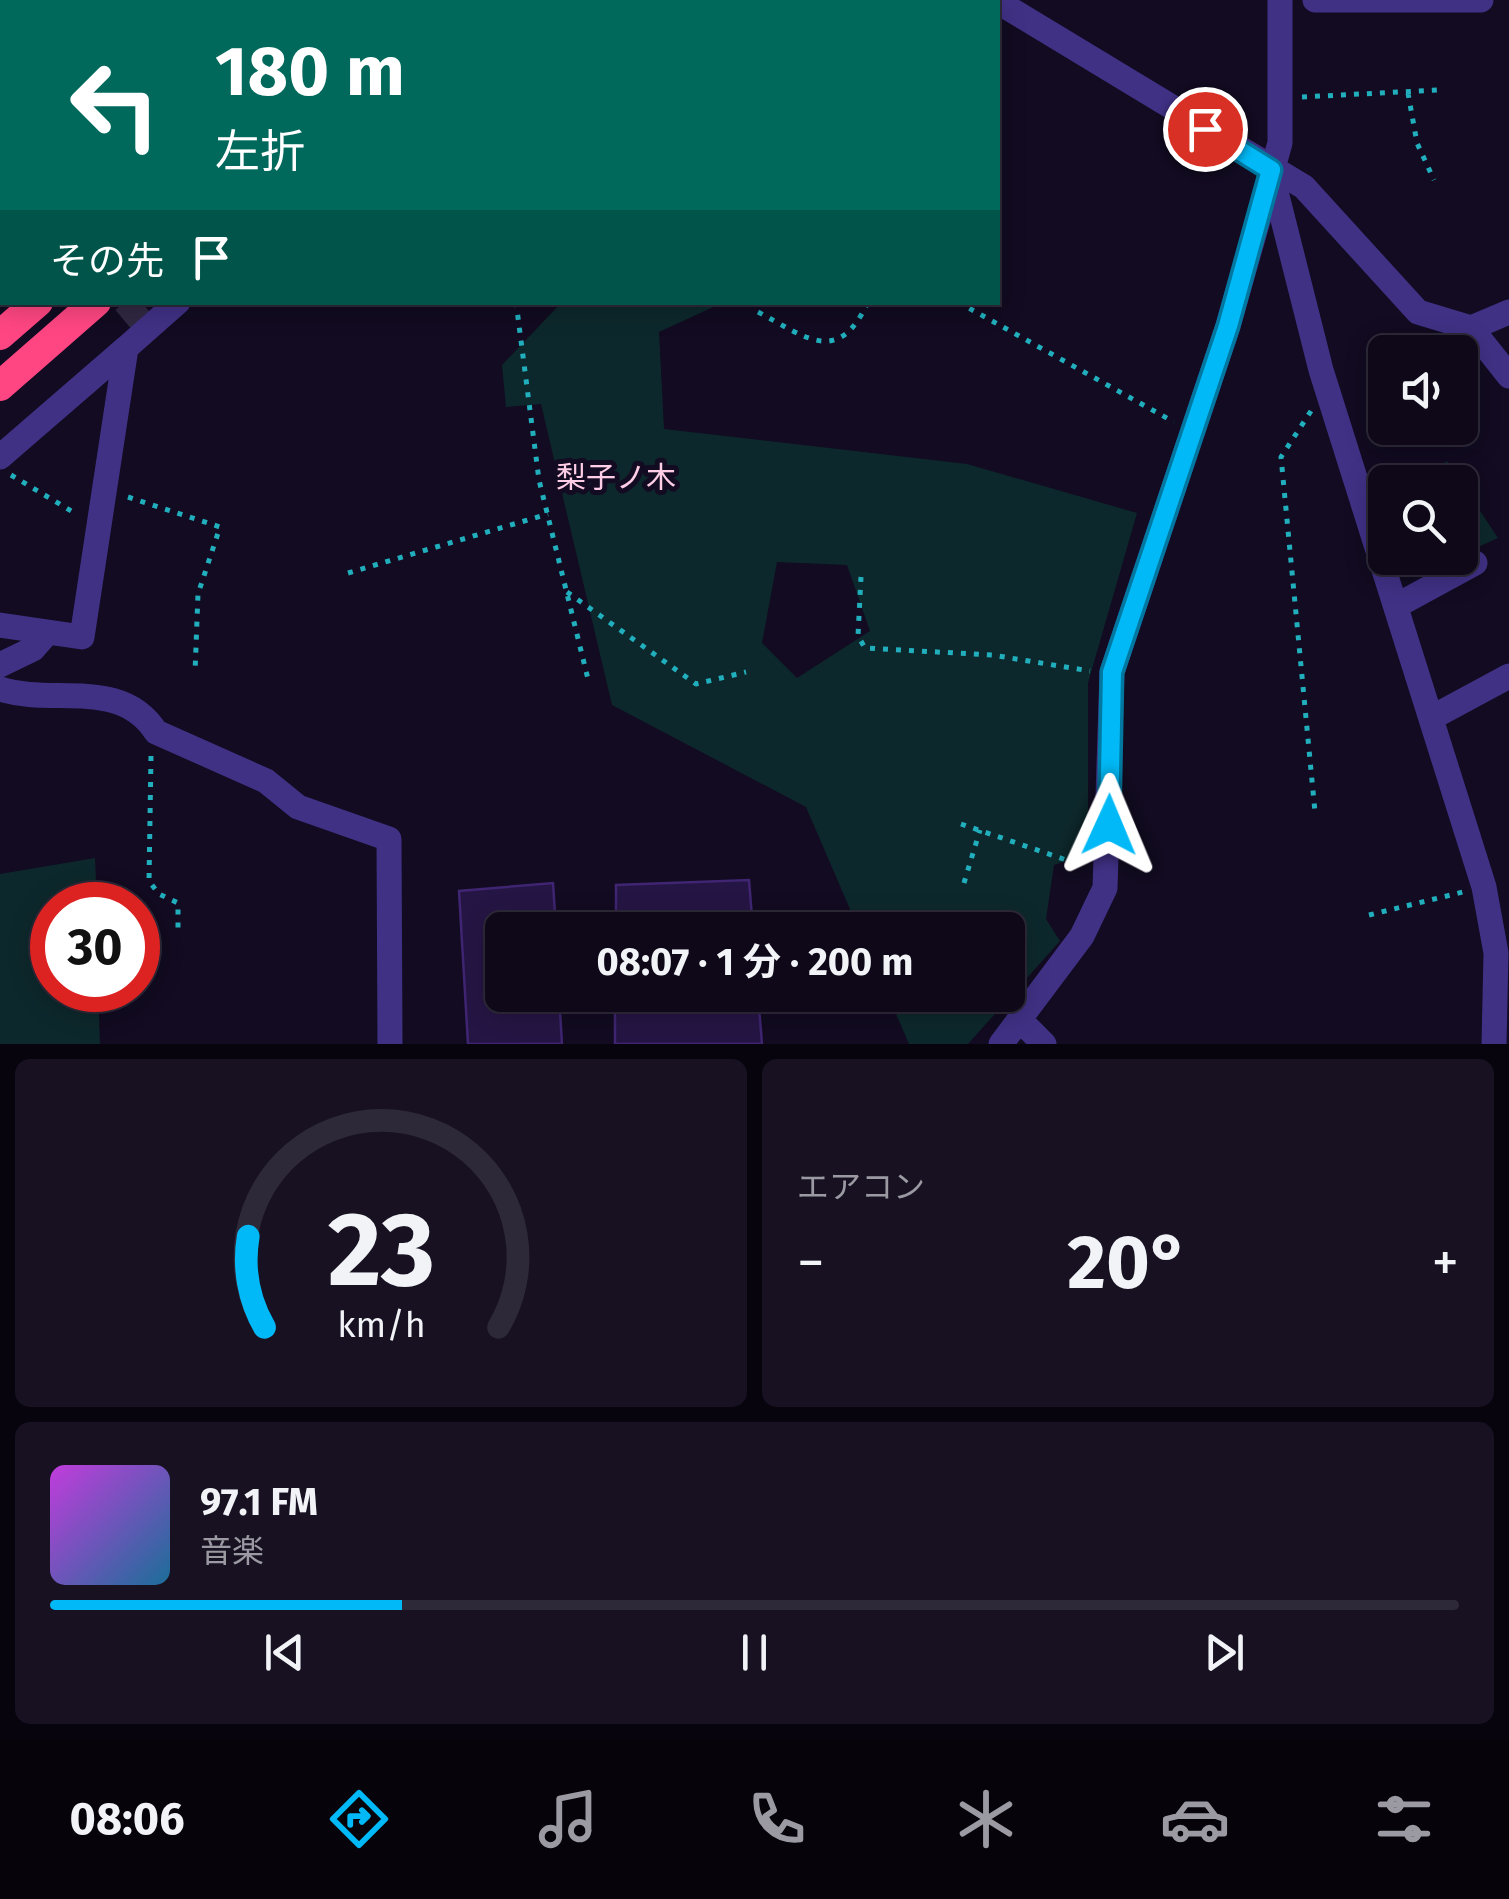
<!DOCTYPE html>
<html lang="ja">
<meta charset="utf-8">
<style>
body{margin:0;font-family:"Fira Sans","Noto Sans JP",sans-serif;background:#171122;color:#f1f3f6;height:100vh;display:flex;flex-direction:column;font-size:38px;white-space:nowrap}
*{box-sizing:border-box;margin:0}
p{font-size:32px;color:#9b9aa2}
.icon{flex:none;width:55px;height:55px;fill:none;stroke:currentColor;stroke-width:2;stroke-linecap:round;stroke-linejoin:round}
.map{position:relative;height:1044px;overflow:hidden}
.side{display:flex;flex-direction:column;gap:15px;padding:15px;background:#08040e;flex:1}
.side>*{flex:none}
.top-card{position:absolute;left:0px;top:0px;width:1000px;height:305px;box-shadow:0 5px 25px #0003,0 0 0 2px #2e2938;background:#00695c;color:#fff;overflow:hidden}
.buttons{position:absolute;left:1368px;top:335px;display:grid;gap:20px}
.buttons a{display:grid;place-items:center;width:110px;height:110px;border-radius:15px;background:#0e0819;box-shadow:0 5px 25px #0003,0 0 0 2px #2e2938;font-size:50px}
.speed{position:absolute;left:30px;top:882px;display:flex;gap:20px;font-size:50px;font-weight:700;text-align:center}
.speed>*{display:grid;place-content:center;width:130px;height:130px;border-radius:50%;background:#0e0819;box-shadow:0 5px 25px #0003,0 0 0 2px #2e2938;line-height:1}
.speed .limit{border:15px solid #d22;background:#fff;color:#111}
.pin{position:absolute;display:grid;place-items:center;width:85px;height:85px;color:#fff;margin:-42px;border:5px solid #fff;border-radius:50%;box-shadow:0 2px 10px #0007}
.me{position:absolute;width:110px;margin:-55px;rotate:1deg;stroke-linejoin:round;filter:drop-shadow(0 0 8px #0008)}
.turn{display:flex;align-items:center;gap:35px;height:210px;padding:0 50px;font-size:45px}
.turn .icon{width:130px;height:130px;stroke-width:2.5}
.turn b{display:block;font-size:70px;line-height:85px}
.then{display:flex;align-items:center;height:95px;padding:0 50px;background:#0003;gap:20px;font-size:38px}
.big{font-size:75px;font-weight:700;line-height:1.1}
.side .widget{flex:1;display:flex;flex-direction:column;justify-content:center;gap:15px;min-width:0;padding:0 35px;border-radius:15px;background:#171122}
.side .dial{align-items:center;gap:0}
.dial svg{height:260px;overflow:visible;fill:none;stroke:#2e2938;stroke-width:7;stroke-linecap:round;text-anchor:middle}
.dial text{fill:#f1f3f6;stroke:none}
.song{display:flex;align-items:center;gap:30px}
.cover{width:120px;height:120px;border-radius:15px;background:linear-gradient(135deg,hsl(290 70% 55%),hsl(200 70% 35%))}
.played{height:10px;border-radius:5px;background:linear-gradient(90deg,#00b9f6 25%,#2e2938 25%)}
.keys{display:flex;justify-content:space-around;direction:ltr}
.heat{display:flex;justify-content:space-between;align-items:center;font-size:55px;direction:ltr}
.side .tiles{flex:1;display:grid;gap:15px;grid-template-columns:1fr 1fr}
.widget:last-child{grid-column:span 2}
.trip{position:absolute;left:485px;top:912px;width:540px;height:100px;border-radius:15px;background:#0e0819;box-shadow:0 5px 25px #0003,0 0 0 2px #2e2938;font-weight:700;line-height:100px;text-align:center}
.menu{display:flex;height:160px;justify-content:space-around;align-items:center;background:#06030a;color:#9b9aa2}
.menu .icon{width:70px;height:70px}
.menu .current{color:#00b9f6}
.menu b{font-size:45px;color:#f1f3f6}
.map>svg:first-child{display:block}
.green{fill:#0d282c;fill-rule:evenodd}
.building{fill:#251544;stroke:#3f2572;stroke-width:2.5}
.lines{fill:none;stroke-linecap:round;stroke-linejoin:round}
.street-tunnel{stroke:#302842;stroke-width:25;stroke-dasharray:25 12;stroke-linecap:butt}
.path{stroke:#21afbd;stroke-width:5;stroke-dasharray:5 8;stroke-linecap:butt}
.street{stroke:#403185;stroke-width:25}
.highway{stroke:#ff4683;stroke-width:30}
.route-casing{stroke:#0078a0;stroke-width:25}
.route{stroke:#00b9f6;stroke-width:18}
.labels{text-anchor:middle;dominant-baseline:central;stroke-width:10;stroke-linejoin:round;paint-order:stroke}
.quarter-label{font-size:30px;fill:#ffcde5;stroke:#120b21}
</style>
<div class="map">
<svg width="1509" height="1044" viewBox="0 0 1509 1044">
<rect width="100%" height="100%" fill="#120b21"/>
<path class="green" d="M561,303h161l-63,29 5,97 303,35 170,49 -49,170v171l-34,11 -8,54 14,22 -92,103h-59l-21,-49h120v-65h-149l-53,-123 -194,-102 -71,-301 -35,3 -4,-42zM777,562l70,3 23,66 -73,47 -35,-35z
M1447,461l51,77 -38,17v-73h-44z
M95,858l2,47h-45v85h46l2,54h-100v-170z"/>
<path class="building" d="M749,880l4,50h-137v-45z
M553,883l3,47h-54v65h57l3,49h-94l-9,-153z
M615,995h143l4,49h-147z"/>
<g class="lines">
<path class="street-tunnel" d="M125,302l22,26"/>
<path class="path" d="M628,2l1,-2
M1408,93l9,50 17,37
M1302,97l136,-7
M516,302l23,178 49,199
M958,302l216,120
M758,312c48,25 80,55 110,-10
M1311,411l-30,46 34,355
M11,475l67,40
M128,497l92,30 -22,67 -3,79
M348,573l200,-59
M861,577l-3,59 7,12 127,7 98,16
M567,592l129,92 50,-12
M151,756l-2,125 10,13 19,9v28
M961,824l120,41
M964,883l16,-53
M1369,915l94,-23"/>
<path class="street" d="M949,0l4,2
M995,0l309,187 114,125 53,16 38,48
M1315,0h166
M180,2v-2
M533,2l3,-2
M1271,172l50,198 163,517 12,66 -2,91
M0,194h2
M1471,328l38,-16
M0,457l126,-109
M1396,606l79,-43
M0,625l82,12 44,-289 52,-46
M0,665l33,-16 14,-16
M0,689c53,17 121,-12 156,43l110,49 32,26 91,32 1,205
M1433,717l76,-41
M1019,1019l25,25
M1001,1044l81,-108 23,-48 7,-216 116,-346 52,-183v-143"/>
<path class="highway" d="M389,2l2,-2
M446,2l3,-2
M0,335l38,-33
M0,386l96,-84"/>
</g>
<g class="lines">
<g class="route-casing">
<path id="route" d="M1109,825l3,-153 116,-346 43,-156 -66,-41"/>
</g>
<use href="#route" class="route"/>
</g>
<g class="labels">
<g class="quarter-label">
<text x="616" y="478">梨子ノ木</text>
</g>
</g>
</svg>
<div class="buttons">
<a><svg class="icon" aria-label="sound" viewBox="0 0 24 24"><path d="M4 9h4l5-4v14l-5-4H4zM17 9q2 3 0 6"/></svg></a>
<a><svg class="icon" aria-label="search" viewBox="0 0 24 24"><circle cx="10" cy="10" r="6"/><path d="M15 15l6 6"/></svg></a>
</div>
<div class="speed"><div class="limit">30</div></div>
<div class="pin" style="left:1205px;top:129px;background:#d93025"><svg class="icon" aria-label="arrive" viewBox="0 0 24 24"><path d="M6 21V4h12l-3 4 3 4H6"/></svg></div>
<svg class="me" style="left:1109px;top:825px" viewBox="-20 -20 40 40"><path d="M0-17L14 15 0 8-14 15z" fill="#00b9f6" stroke="#fff" stroke-width="4"/></svg>
<div class="trip">08:07 · 1 分 · 200 m</div>
<div class="top-card">
<div class="turn"><svg class="icon" aria-label="left" viewBox="0 0 24 24"><path d="M17 20v-9H6M10 6l-5 5 5 5"/></svg><div><b>180 m</b>左折</div></div>
<div class="then">その先<svg class="icon" aria-label="arrive" viewBox="0 0 24 24"><path d="M6 21V4h12l-3 4 3 4H6"/></svg></div>
</div>
</div>
<section class="side">
<div class="tiles">
<div class="widget dial"><svg viewBox="0 0 100 80">
<path d="M14 69A42 42 0 1 1 86 69"/>
<path d="M14 69A42 42 0 0 1 9 41" stroke="#00b9f6"/>
<text x="50" y="56" font-size="32" font-weight="700">23</text>
<text x="50" y="72" font-size="11">km/h</text>
</svg></div>
<div class="widget"><p>エアコン</p>
<div class="heat"><a>−</a><b class="big">20°</b><a>+</a></div>
</div>
<div class="widget">
<div class="song"><i class="cover"></i><div><b>97.1 FM</b><p>音楽</p></div></div>
<div class="played"></div>
<div class="keys"><svg class="icon" aria-label="previous" viewBox="0 0 24 24"><path d="M18 5L8 12l10 7zM5 5v14"/></svg><svg class="icon" aria-label="pause" viewBox="0 0 24 24"><path d="M8 5v14M16 5v14"/></svg><svg class="icon" aria-label="next" viewBox="0 0 24 24"><path d="M6 5l10 7-10 7zM19 5v14"/></svg></div>
</div>
</div>
</section>
<nav class="menu">
<b>08:06</b>
<svg class="icon current" aria-label="directions" viewBox="0 0 24 24"><path d="M12 3l9 9-9 9-9-9zM9 14v-3h6M13 9l2 2-2 2"/></svg>
<svg class="icon" aria-label="music" viewBox="0 0 24 24"><path d="M9 18V5l10-2v13"/><circle cx="6" cy="18" r="3"/><circle cx="16" cy="16" r="3"/></svg>
<svg class="icon" aria-label="phone" viewBox="0 0 24 24"><path d="M5 4h4l2 5-3 2q2 4 5 5l2-3 5 2v4C11 20 4 13 5 4z"/></svg>
<svg class="icon" aria-label="climate" viewBox="0 0 24 24"><path d="M12 3v18M4 7l16 10M4 17L20 7"/></svg>
<svg class="icon" aria-label="car" viewBox="0 0 24 24"><path d="M5 17H2v-5l4-1 3-4h7l3 4 3 1v5h-3M9 17h6M6 11h13"/><circle cx="7" cy="17" r="2"/><circle cx="17" cy="17" r="2"/></svg>
<svg class="icon" aria-label="filters" viewBox="0 0 24 24"><path d="M4 7h16M4 17h16"/><circle cx="9" cy="7" r="2"/><circle cx="15" cy="17" r="2"/></svg>
</nav>
